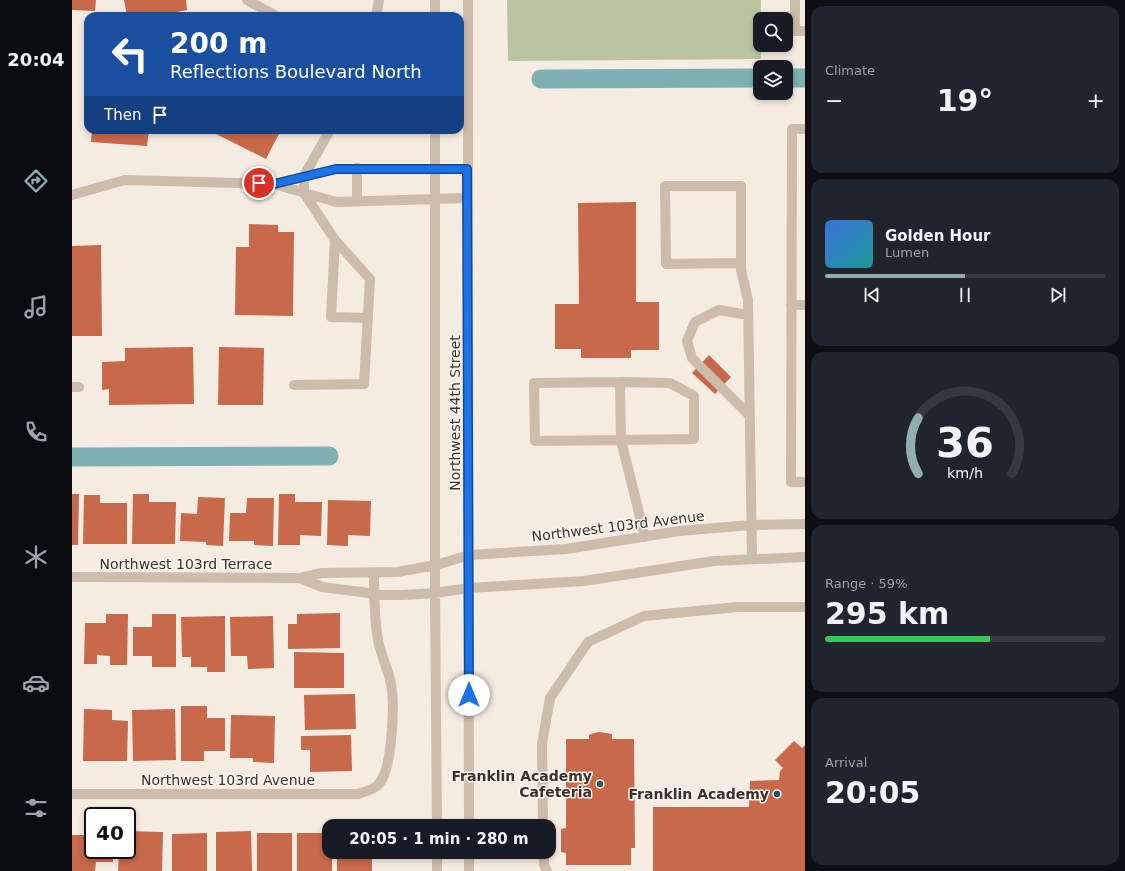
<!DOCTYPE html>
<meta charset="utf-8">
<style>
body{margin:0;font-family:"DejaVu Sans",sans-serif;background:#20242c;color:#f1f3f6;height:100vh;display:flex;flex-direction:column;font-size:15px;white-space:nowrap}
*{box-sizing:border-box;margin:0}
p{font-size:13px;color:#9ea1a6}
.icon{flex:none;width:22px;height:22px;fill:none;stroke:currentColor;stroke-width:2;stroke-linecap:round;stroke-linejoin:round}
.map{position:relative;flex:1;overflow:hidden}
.sheet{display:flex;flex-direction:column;gap:6px;padding:6px;background:#0d0f14;width:320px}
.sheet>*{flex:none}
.guide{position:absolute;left:12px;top:12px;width:380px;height:122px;border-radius:12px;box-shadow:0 2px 6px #0003;background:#1a4fa0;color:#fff;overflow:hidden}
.tools{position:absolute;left:681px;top:12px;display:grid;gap:8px}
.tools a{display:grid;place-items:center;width:40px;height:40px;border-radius:8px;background:#171b24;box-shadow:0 2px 6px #0003;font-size:20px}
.speed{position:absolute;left:12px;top:807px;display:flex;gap:8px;font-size:20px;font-weight:700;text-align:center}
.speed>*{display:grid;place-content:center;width:52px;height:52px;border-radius:50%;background:#171b24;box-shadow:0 2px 6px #0003;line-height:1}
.speed .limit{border:2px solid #111;border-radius:6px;background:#fff;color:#111}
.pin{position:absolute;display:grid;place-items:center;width:34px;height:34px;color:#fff;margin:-17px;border:2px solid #fff;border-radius:50%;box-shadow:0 1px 4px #0007}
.me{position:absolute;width:44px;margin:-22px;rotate:0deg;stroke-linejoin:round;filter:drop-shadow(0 0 3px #0008)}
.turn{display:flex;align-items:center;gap:14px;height:84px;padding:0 20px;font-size:18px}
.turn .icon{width:52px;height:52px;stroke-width:2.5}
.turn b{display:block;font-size:28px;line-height:34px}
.then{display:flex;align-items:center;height:38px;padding:0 20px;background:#0003;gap:8px;font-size:15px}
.big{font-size:30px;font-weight:800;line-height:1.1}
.sheet .widget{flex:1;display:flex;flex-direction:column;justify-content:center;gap:6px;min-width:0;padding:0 14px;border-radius:12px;background:#20242c}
.sheet .dial{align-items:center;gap:0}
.dial svg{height:104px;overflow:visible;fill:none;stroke:#363941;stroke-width:7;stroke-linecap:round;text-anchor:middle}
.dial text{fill:#f1f3f6;stroke:none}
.song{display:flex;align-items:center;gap:12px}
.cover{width:48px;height:48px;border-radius:6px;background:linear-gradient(135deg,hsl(220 70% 55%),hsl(180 70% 35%))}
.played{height:4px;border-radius:2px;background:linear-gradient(90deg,#92aeb2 50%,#363941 50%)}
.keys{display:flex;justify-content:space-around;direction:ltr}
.heat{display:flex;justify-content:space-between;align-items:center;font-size:22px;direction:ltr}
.charge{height:6px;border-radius:3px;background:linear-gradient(90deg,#34c759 59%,#363941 0)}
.trip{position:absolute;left:250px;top:819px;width:234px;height:40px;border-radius:12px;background:#171b24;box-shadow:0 2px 6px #0003;font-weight:800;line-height:40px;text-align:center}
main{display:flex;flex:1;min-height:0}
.tab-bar{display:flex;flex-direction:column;width:72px;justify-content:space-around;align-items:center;background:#090b0e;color:#9ea1a6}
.tab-bar .icon{width:28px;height:28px}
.tab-bar .active{color:#92aeb2}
.tab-bar b{font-size:18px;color:#f1f3f6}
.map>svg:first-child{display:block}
.green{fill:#b8c4a0}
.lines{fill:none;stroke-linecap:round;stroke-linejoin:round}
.canal{stroke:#7fb0b2;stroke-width:19}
.building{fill:#c8694b}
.minor{stroke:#cdbbac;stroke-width:10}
.route-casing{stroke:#114b97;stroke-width:10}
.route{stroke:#1a73e8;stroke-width:7}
.poi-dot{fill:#1f5a5e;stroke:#fbf5ee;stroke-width:1.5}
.labels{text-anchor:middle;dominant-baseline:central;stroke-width:3;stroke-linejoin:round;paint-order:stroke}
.street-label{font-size:14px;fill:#3b302b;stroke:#fbf5ee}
.poi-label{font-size:14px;font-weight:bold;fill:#3b302b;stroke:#fbf5ee;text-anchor:end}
</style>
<main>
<nav class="tab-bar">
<b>20:04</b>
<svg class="icon active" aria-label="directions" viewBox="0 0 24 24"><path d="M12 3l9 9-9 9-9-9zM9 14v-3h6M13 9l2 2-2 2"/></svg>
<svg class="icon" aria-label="music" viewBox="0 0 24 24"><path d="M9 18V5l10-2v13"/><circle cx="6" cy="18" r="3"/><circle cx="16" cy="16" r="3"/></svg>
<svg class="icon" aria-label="phone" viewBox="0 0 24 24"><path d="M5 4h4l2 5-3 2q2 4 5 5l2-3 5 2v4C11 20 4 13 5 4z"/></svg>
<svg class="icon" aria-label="climate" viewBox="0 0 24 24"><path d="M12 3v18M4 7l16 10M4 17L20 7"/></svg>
<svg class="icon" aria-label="car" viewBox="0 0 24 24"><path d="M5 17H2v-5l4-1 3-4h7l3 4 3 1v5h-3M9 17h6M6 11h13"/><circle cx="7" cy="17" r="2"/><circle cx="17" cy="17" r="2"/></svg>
<svg class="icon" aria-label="filters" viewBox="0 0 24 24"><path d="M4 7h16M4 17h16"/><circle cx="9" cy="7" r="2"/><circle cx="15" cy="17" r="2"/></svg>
</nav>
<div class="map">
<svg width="733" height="871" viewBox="0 0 733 871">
<rect width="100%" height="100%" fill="#f4ebe1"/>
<path class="green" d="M435,0h254l-1,45h1v14l-253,2z"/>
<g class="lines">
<path class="canal" d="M714,78h19
M469,79l219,-1
M0,457l257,-1"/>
</g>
<path class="building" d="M0,0h24l-1,11 -23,-1z
M52,0h62l1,10 -32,6h-28z
M20,130h57l-2,16 -56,-4z
M146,130h63l-15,29 -50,-25z
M564,202v100h23v48h-28v8h-50v-9h-26v-45h24l-1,-101z
M177,224l29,1v7h16l-1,84 -58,-1 1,-68h13z
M29,245l1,91h-30v-90z
M121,347l1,57 -85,1v-16l-7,1v-28l23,-1v-13z
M147,347l45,1 -1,57h-45z
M637,355l22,22 -16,17 -23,-21z
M0,494h7l-1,51h-6z
M61,494h16v8h27l-1,42h-43z
M207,494h16v8h27l-1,34 -21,-1v10h-22z
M12,495h16v8h27v41h-44z
M126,497l27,1 -2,48 -17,-1v-3l-26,-1 1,-28 16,1z
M175,498h27l-1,48 -19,-1v-4h-25l1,-28h16z
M256,500l43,1 -1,35 -22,-1v11l-21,-1z
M268,613v35l-52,1v-25h9v-10z
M34,614h22l-1,51h-17v-9l-13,-1v9h-13l1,-41h21z
M80,614h24v53h-24v-11h-19v-29h19z
M153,616v56h-18v-5h-16v-10h-9l-1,-40z
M201,616l1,52 -26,1 -1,-13h-16l-1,-39z
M222,652l50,1v35h-50z
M283,694l1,35 -51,1 -1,-35z
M109,706h26v12h18v33h-21v10h-23z
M12,709l28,1v10l16,1 -1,40h-44z
M103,709l1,51 -43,1 -1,-51z
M159,715l44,1 -1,47 -21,-1v-4h-23z
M527,732l13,2v5h22l1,109h-4v17h-65v-12l-5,-1v-23l5,-1v-89h23v-4l2,-1z
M279,735l1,36 -42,1v-22h-9v-14z
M722,741l8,7 3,-3v126h-152v-64h96l1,-26 29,-1 1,-9 3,-3 -8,-8z
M55,831l36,1 -1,39h-44l1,-21h8z
M179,831l1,40h-36v-39z
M135,833v38h-35v-37z
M185,833h35v38h-35z
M225,833h32v19h3v19h-35z
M0,835h21v15h20v12h-17l-1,9h-23z
M265,852h35v19h-35z"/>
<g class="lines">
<path class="minor" d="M175,0l29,16
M363,0v16
M396,0c-2,275 2,551 1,826
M723,0v31h10
M304,16l3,-16
M733,129h-13l-1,353h14
M363,130v463l2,233
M202,184l62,18 131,-4
M0,195l53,-15 149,4 62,-15h131
M285,201v-33
M263,240l-4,77 37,1
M668,263l-74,1 -1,-78h76v84l7,30 4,259
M719,305h14
M676,315l-29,-5 -24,12 -8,19 5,17 56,56
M548,382l1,58 -86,1 -1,-58 86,-1 50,1 24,13v43l-73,1 24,97
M222,385l70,-1 6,-105 -35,-39 -31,-47v-17l26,-46
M0,387h7
M0,577l228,1 22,-5 75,-1 39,-7 33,-10 97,-6 113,-18 72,-6 54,-1
M228,578l22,9 63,8h18l32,-2 34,-5 115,-7 130,-20 91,-4
M0,794h286c9,-3 18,-5 23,-13 11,-16 14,-78 10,-97 -3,-15 -10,-29 -13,-44 -4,-22 -4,-45 -4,-67
M471,826l-1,-82 8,-46 38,-56 56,-26 94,-9h67
M365,852v19
M472,852v13l3,6
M397,871v-19"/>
</g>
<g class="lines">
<g class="route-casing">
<path id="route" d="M187,183l15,1 62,-15h131l2,526"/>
</g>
<use href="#route" class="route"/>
</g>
<g class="poi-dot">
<circle cx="528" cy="784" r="4"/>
<circle cx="705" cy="794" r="4"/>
</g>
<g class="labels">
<g class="street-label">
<text transform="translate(383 413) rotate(-90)">Northwest 44th Street</text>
<text transform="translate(546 526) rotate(-7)">Northwest 103rd Avenue</text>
<text x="114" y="564">Northwest 103rd Terrace</text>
<text x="156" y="780">Northwest 103rd Avenue</text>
</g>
<g class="poi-label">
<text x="520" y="776">Franklin Academy<tspan x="520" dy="16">Cafeteria</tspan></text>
<text x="697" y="794">Franklin Academy</text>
</g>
</g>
</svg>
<div class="tools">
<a><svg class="icon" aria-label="search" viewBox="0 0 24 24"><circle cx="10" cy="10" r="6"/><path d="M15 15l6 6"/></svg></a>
<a><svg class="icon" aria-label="layers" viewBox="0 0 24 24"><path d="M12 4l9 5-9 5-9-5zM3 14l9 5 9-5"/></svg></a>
</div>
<div class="speed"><div class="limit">40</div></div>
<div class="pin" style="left:187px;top:183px;background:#d93025"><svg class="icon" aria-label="arrive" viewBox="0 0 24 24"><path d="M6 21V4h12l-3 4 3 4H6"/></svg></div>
<svg class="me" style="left:397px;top:695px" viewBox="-20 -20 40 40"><circle r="19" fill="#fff"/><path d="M0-13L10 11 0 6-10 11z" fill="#1a73e8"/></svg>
<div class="trip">20:05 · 1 min · 280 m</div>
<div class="guide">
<div class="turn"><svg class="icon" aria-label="left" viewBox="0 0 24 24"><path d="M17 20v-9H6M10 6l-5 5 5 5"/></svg><div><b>200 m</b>Reflections Boulevard North</div></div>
<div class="then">Then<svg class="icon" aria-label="arrive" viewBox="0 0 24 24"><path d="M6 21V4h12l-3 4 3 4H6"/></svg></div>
</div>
</div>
<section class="sheet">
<div class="widget"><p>Climate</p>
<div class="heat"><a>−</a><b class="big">19°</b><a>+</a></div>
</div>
<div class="widget">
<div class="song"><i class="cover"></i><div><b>Golden Hour</b><p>Lumen</p></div></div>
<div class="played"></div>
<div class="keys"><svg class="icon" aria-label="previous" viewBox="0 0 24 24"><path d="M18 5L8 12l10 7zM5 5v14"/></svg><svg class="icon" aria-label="pause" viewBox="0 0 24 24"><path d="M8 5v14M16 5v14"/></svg><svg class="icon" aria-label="next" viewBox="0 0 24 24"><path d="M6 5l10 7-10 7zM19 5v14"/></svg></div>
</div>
<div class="widget dial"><svg viewBox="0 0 100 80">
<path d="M14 69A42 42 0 1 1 86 69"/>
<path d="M14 69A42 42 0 0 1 14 26" stroke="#92aeb2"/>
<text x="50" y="56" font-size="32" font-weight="700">36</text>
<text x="50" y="72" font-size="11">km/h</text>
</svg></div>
<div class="widget"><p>Range · 59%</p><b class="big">295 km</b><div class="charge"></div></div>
<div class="widget"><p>Arrival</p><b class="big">20:05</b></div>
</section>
</main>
